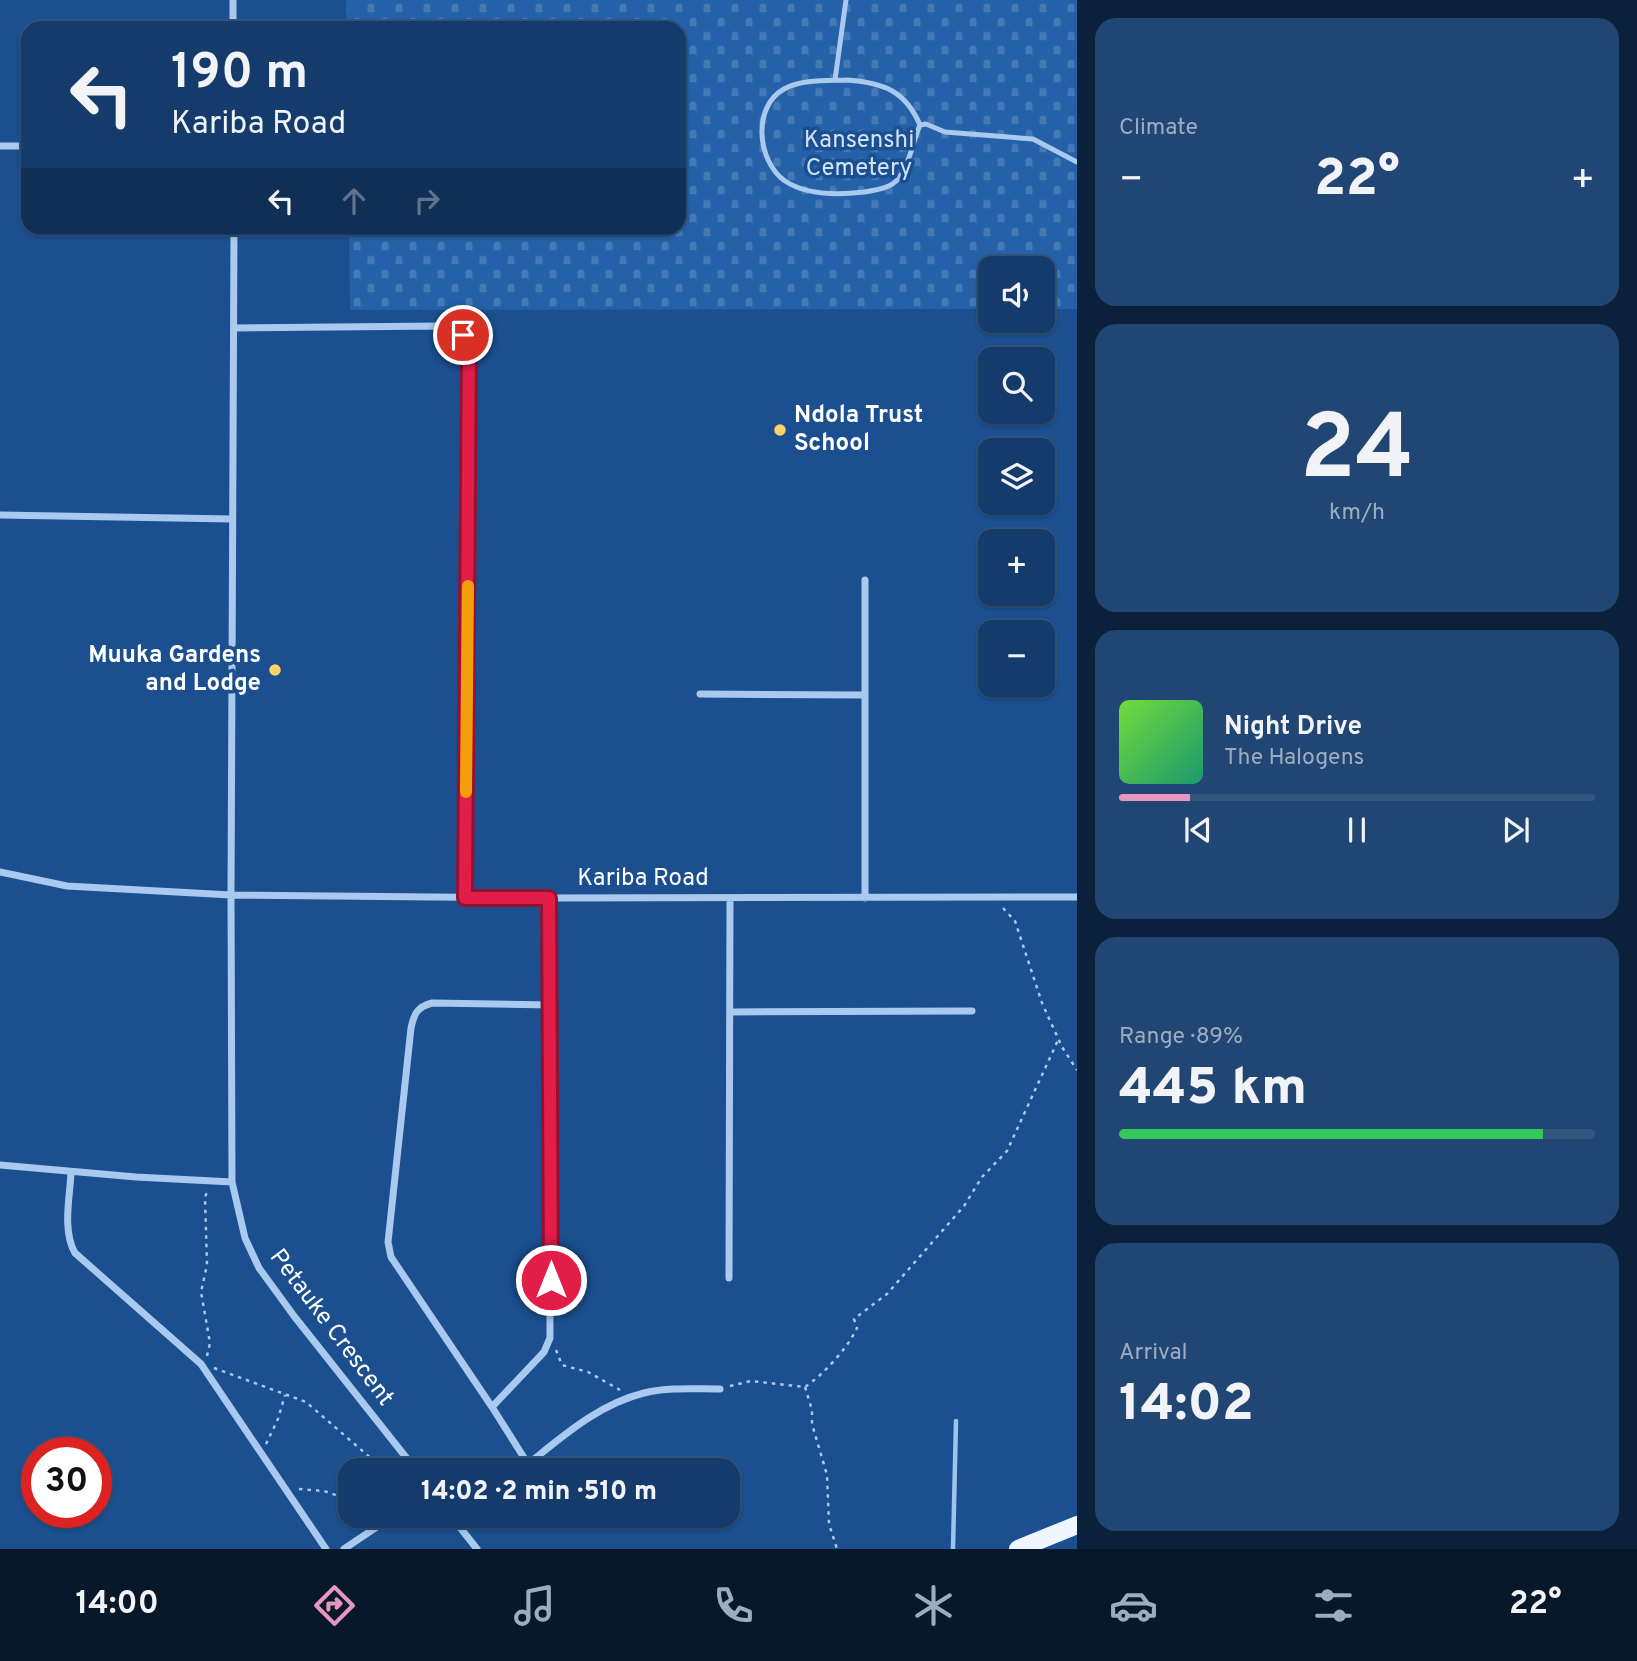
<!DOCTYPE html>
<meta charset="utf-8">
<style>
body{margin:0;font-family:Overpass,sans-serif;background:#214673;color:#f1f3f6;height:100vh;display:flex;flex-direction:column;font-size:26px;white-space:nowrap}
*{box-sizing:border-box;margin:0}
p{font-size:23px;color:#9dadc1}
.icon{flex:none;width:38px;height:38px;fill:none;stroke:currentColor;stroke-width:2;stroke-linecap:round;stroke-linejoin:round}
.map{position:relative;flex:1;overflow:hidden}
.sheet{display:flex;flex-direction:column;gap:18px;padding:18px;background:#0b203b;width:560px}
.sheet>*{flex:none}
.hud{position:absolute;left:21px;top:21px;width:665px;height:214px;border-radius:21px;box-shadow:0 2px 5px #0004,0 0 0 2px #33557e;background:#143b6b;color:#f1f3f6;overflow:hidden}
.controls{position:absolute;left:978px;top:256px;display:grid;gap:14px}
.controls a{display:grid;place-items:center;width:77px;height:77px;border-radius:14px;background:#143b6b;box-shadow:0 2px 5px #0004,0 0 0 2px #33557e;font-size:35px}
.speed{position:absolute;left:21px;top:1437px;display:flex;gap:14px;font-size:35px;font-weight:700;text-align:center}
.speed>*{display:grid;place-content:center;width:91px;height:91px;border-radius:50%;background:#143b6b;box-shadow:0 2px 5px #0004,0 0 0 2px #33557e;line-height:1}
.speed .limit{border:10px solid #d22;background:#fff;color:#111}
.pin{position:absolute;display:grid;place-items:center;width:60px;height:60px;color:#fff;margin:-30px;border:4px solid #fff;border-radius:50%;box-shadow:0 2px 7px #0007}
.me{position:absolute;width:77px;margin:-38px;rotate:0deg;stroke-linejoin:round;filter:drop-shadow(0 0 5px #0008)}
.turn{display:flex;align-items:center;gap:24px;height:147px;padding:0 35px;font-size:32px}
.turn .icon{width:91px;height:91px;stroke-width:2.5}
.turn b{display:block;font-size:49px;line-height:60px}
.lanes{display:flex;align-items:center;height:66px;padding:0 35px;background:#0003;justify-content:center;gap:35px;direction:ltr}
.lanes .off{opacity:.35}
.big{font-size:52px;font-weight:800;line-height:1.1}
.sheet .card{flex:1;display:flex;flex-direction:column;justify-content:center;gap:10px;min-width:0;padding:0 24px;border-radius:21px;background:#214673}
.sheet .dial{align-items:center;gap:0}
.dial b{font-size:91px;line-height:1}
.song{display:flex;align-items:center;gap:21px}
.cover{width:84px;height:84px;border-radius:10px;background:linear-gradient(135deg,hsl(100 70% 55%),hsl(160 70% 35%))}
.played{height:7px;border-radius:4px;background:linear-gradient(90deg,#e797bd 15%,#33557e 15%)}
.keys{display:flex;justify-content:space-around;direction:ltr}
.heat{display:flex;justify-content:space-between;align-items:center;font-size:38px;direction:ltr}
.charge{height:10px;border-radius:5px;background:linear-gradient(90deg,#34c759 89%,#33557e 0)}
.trip{position:absolute;left:338px;top:1458px;width:402px;height:70px;border-radius:21px;background:#143b6b;box-shadow:0 2px 5px #0004,0 0 0 2px #33557e;font-weight:800;line-height:70px;text-align:center}
.dock{display:flex;height:112px;justify-content:space-around;align-items:center;background:#08182b;color:#9dadc1}
.dock .icon{width:49px;height:49px}
.dock .active{color:#e797bd}
.dock b{font-size:32px;color:#f1f3f6}
main{display:flex;flex:1;min-height:0}
.map>svg:first-child{display:block}
.cemetery{fill:url(#cemetery-stones)}
.lines{fill:none;stroke-linecap:round;stroke-linejoin:round}
.stream{stroke:#9cc4f0;stroke-width:4.5}
.path{stroke:#a9c9ee;stroke-width:2.5;stroke-dasharray:3.5 5;stroke-linecap:butt}
.lane{stroke:#a9c9ee;stroke-width:5}
.street{stroke:#a9c9ee;stroke-width:7}
.primary{stroke:#f0f6ff;stroke-width:18}
.route-casing{stroke:#92132f;stroke-width:18}
.route{stroke:#e11d48;stroke-width:12}
.slow{stroke:#f59e0b;stroke-width:12}
.poi-dot{fill:#ffd166;stroke:#1b4f8f;stroke-width:2.5}
.labels{text-anchor:middle;dominant-baseline:central;stroke-width:7;stroke-linejoin:round;paint-order:stroke}
.park-label{font-size:24px;fill:#cfe3fa;stroke:#1b4f8f}
.poi-label{font-size:24px;font-weight:bold;fill:#fff;stroke:#1b4f8f;text-anchor:start}
.street-label{font-size:24px;fill:#fff;stroke:#1b4f8f}
</style>
<main>
<div class="map">
<svg width="1077" height="1549" viewBox="0 0 1077 1549">
<defs>
<pattern id="cemetery-stones" width="16" height="16" patternUnits="userSpaceOnUse" patternTransform="scale(1.75)"><rect width="16" height="16" fill="#2461a8"/><path d="M2 7V4a2 2 0 0 1 4 0v3zM10 15v-3a2 2 0 0 1 4 0v3z" fill="#4579b5"/></pattern>
</defs>
<rect width="100%" height="100%" fill="#1b4f8f"/>
<path class="cemetery" d="M346,0h731v309h-34v-41h-53v41l-640,1 -1,-82h330v-200h-332z"/>
<g class="lines">
<path class="stream" d="M953,1549l3,-128"/>
<path class="path" d="M1003,908l12,13 27,82 20,44 15,23
M556,1350l6,15 26,7 32,18
M207,1356l3,-13 -9,-51 6,-27 -2,-68 3,-7
M214,1368l92,34 67,58 26,6
M730,1386l21,-5 54,6c19,-13 42,-38 52,-59l-3,-9 33,-25 77,-88 18,-29 25,-26 52,-113
M805,1387l7,23v14l15,51 2,49 8,25
M266,1444l12,-25 7,-24
M299,1489l25,2 26,9"/>
<path class="lane" d="M835,80l11,-80
M848,80c35,3 57,10 72,45 -7,16 -11,41 -22,54 -8,10 -23,11 -34,13 -25,3 -58,3 -79,-11 -28,-20 -33,-74 -1,-92 18,-10 44,-8 64,-9z
M920,125l6,-1 19,8 88,7 44,23"/>
<path class="street" d="M233,0v28
M0,146h28
M234,328l206,-2c16,2 25,8 29,23l-4,549
M0,515l232,4
M865,580v318
M700,694l163,1
M0,872l67,14 164,9 318,3 528,-1
M731,1012l241,-1
M0,1165l136,12 96,5 13,56 14,30 35,48 122,154
M71,1172c-1,25 -9,58 4,81l126,111 125,185
M232,1182l-1,-287 3,-667
M729,1278l1,-380
M492,1407l52,-55 6,-14 -1,-440
M528,1464c35,-28 71,-60 116,-71 24,-6 51,-4 76,-4
M521,1470l7,-6 -36,-57 -101,-150 -3,-15 23,-214c3,-14 6,-21 21,-25l119,2
M451,1516l26,33
M457,1523l9,-7
M344,1549l49,-33"/>
<path class="primary" d="M1018,1549l59,-24"/>
</g>
<g class="lines">
<g class="route-casing">
<path id="route" d="M463,335l6,14 -4,549h84l2,382"/>
</g>
<use href="#route" class="route"/>
<path class="slow" d="M466,792l2,-206"/>
</g>
<g class="poi-dot">
<circle cx="780" cy="430" r="7"/>
<circle cx="275" cy="670" r="7"/>
</g>
<g class="labels">
<g class="park-label">
<text x="859" y="141">Kansenshi<tspan x="859" dy="28">Cemetery</tspan></text>
</g>
<g class="poi-label">
<text x="794" y="416">Ndola Trust<tspan x="794" dy="28">School</tspan></text>
<text x="261" y="656" text-anchor="end">Muuka Gardens<tspan x="261" dy="28">and Lodge</tspan></text>
</g>
<g class="street-label">
<text x="643" y="879">Kariba Road</text>
<text transform="translate(331 1328) rotate(53)">Petauke Crescent</text>
</g>
</g>
</svg>
<div class="controls">
<a><svg class="icon" aria-label="sound" viewBox="0 0 24 24"><path d="M4 9h4l5-4v14l-5-4H4zM17 9q2 3 0 6"/></svg></a>
<a><svg class="icon" aria-label="search" viewBox="0 0 24 24"><circle cx="10" cy="10" r="6"/><path d="M15 15l6 6"/></svg></a>
<a><svg class="icon" aria-label="layers" viewBox="0 0 24 24"><path d="M12 4l9 5-9 5-9-5zM3 14l9 5 9-5"/></svg></a>
<a>+</a>
<a>−</a>
</div>
<div class="speed"><div class="limit">30</div></div>
<div class="pin" style="left:463px;top:335px;background:#d93025"><svg class="icon" aria-label="arrive" viewBox="0 0 24 24"><path d="M6 21V4h12l-3 4 3 4H6"/></svg></div>
<svg class="me" style="left:551px;top:1280px" viewBox="-20 -20 40 40"><circle r="17" fill="#e11d48" stroke="#fff" stroke-width="3"/><path d="M0-11L8 9 0 5-8 9z" fill="#fff"/></svg>
<div class="trip">14:02 · 2 min · 510 m</div>
<div class="hud">
<div class="turn"><svg class="icon" aria-label="left" viewBox="0 0 24 24"><path d="M17 20v-9H6M10 6l-5 5 5 5"/></svg><div><b>190 m</b>Kariba Road</div></div>
<div class="lanes"><svg class="icon" aria-label="left" viewBox="0 0 24 24"><path d="M17 20v-9H6M10 6l-5 5 5 5"/></svg><svg class="icon off" aria-label="ahead" viewBox="0 0 24 24"><path d="M12 20V5M6 11l6-6 6 6"/></svg><svg class="icon off" aria-label="right" viewBox="0 0 24 24"><path d="M7 20v-9h11M14 6l5 5-5 5"/></svg></div>
</div>
</div>
<section class="sheet">
<div class="card"><p>Climate</p>
<div class="heat"><a>−</a><b class="big">22°</b><a>+</a></div>
</div>
<div class="card dial"><b>24</b><p>km/h</p></div>
<div class="card">
<div class="song"><i class="cover"></i><div><b>Night Drive</b><p>The Halogens</p></div></div>
<div class="played"></div>
<div class="keys"><svg class="icon" aria-label="previous" viewBox="0 0 24 24"><path d="M18 5L8 12l10 7zM5 5v14"/></svg><svg class="icon" aria-label="pause" viewBox="0 0 24 24"><path d="M8 5v14M16 5v14"/></svg><svg class="icon" aria-label="next" viewBox="0 0 24 24"><path d="M6 5l10 7-10 7zM19 5v14"/></svg></div>
</div>
<div class="card"><p>Range · 89%</p><b class="big">445 km</b><div class="charge"></div></div>
<div class="card"><p>Arrival</p><b class="big">14:02</b></div>
</section>
</main>
<nav class="dock">
<b>14:00</b>
<svg class="icon active" aria-label="directions" viewBox="0 0 24 24"><path d="M12 3l9 9-9 9-9-9zM9 14v-3h6M13 9l2 2-2 2"/></svg>
<svg class="icon" aria-label="music" viewBox="0 0 24 24"><path d="M9 18V5l10-2v13"/><circle cx="6" cy="18" r="3"/><circle cx="16" cy="16" r="3"/></svg>
<svg class="icon" aria-label="phone" viewBox="0 0 24 24"><path d="M5 4h4l2 5-3 2q2 4 5 5l2-3 5 2v4C11 20 4 13 5 4z"/></svg>
<svg class="icon" aria-label="climate" viewBox="0 0 24 24"><path d="M12 3v18M4 7l16 10M4 17L20 7"/></svg>
<svg class="icon" aria-label="car" viewBox="0 0 24 24"><path d="M5 17H2v-5l4-1 3-4h7l3 4 3 1v5h-3M9 17h6M6 11h13"/><circle cx="7" cy="17" r="2"/><circle cx="17" cy="17" r="2"/></svg>
<svg class="icon" aria-label="filters" viewBox="0 0 24 24"><path d="M4 7h16M4 17h16"/><circle cx="9" cy="7" r="2"/><circle cx="15" cy="17" r="2"/></svg>
<b>22°</b>
</nav>
